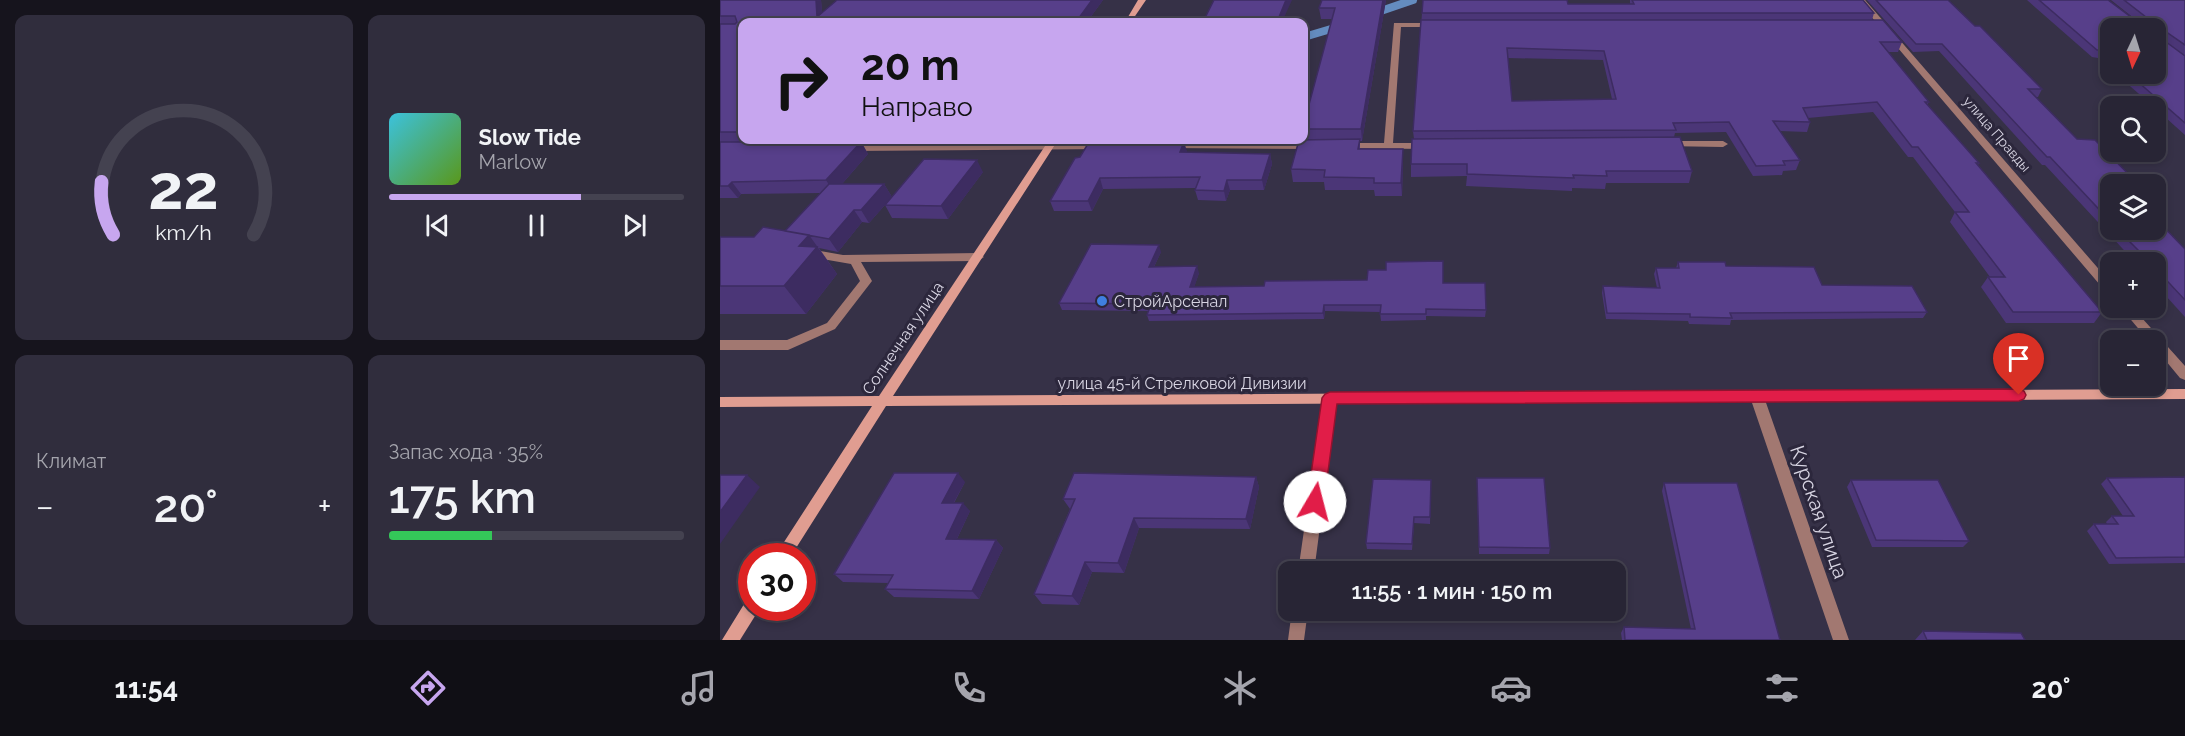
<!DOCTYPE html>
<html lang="ru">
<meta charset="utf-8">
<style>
body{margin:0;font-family:Raleway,sans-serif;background:#302d3d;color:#f1f3f6;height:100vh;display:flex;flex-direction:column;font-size:22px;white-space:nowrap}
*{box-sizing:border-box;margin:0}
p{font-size:20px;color:#a5a5ad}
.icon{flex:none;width:33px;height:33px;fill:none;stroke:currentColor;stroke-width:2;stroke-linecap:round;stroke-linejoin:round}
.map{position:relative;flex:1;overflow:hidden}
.panel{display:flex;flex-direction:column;gap:15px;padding:15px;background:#16141d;width:720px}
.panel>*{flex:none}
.hud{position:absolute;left:18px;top:18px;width:570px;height:126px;border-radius:12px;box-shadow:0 3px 9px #0003,0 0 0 2px #444250;background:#c7a6ef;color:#111;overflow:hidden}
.needle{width:39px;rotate:184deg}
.buttons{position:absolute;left:1380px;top:18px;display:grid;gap:12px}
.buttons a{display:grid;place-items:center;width:66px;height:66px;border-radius:12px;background:#282535;box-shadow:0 3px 9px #0003,0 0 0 2px #444250;font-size:30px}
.speed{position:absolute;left:18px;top:543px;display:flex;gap:12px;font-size:30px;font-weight:700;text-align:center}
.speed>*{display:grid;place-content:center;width:78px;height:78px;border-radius:50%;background:#282535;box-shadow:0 3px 9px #0003,0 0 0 2px #444250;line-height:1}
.speed .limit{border:9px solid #d22;background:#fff;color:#111}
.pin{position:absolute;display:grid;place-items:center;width:51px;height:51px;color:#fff;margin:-62px -26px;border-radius:50% 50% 50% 0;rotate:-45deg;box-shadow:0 0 6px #0007}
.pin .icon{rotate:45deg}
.me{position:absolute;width:66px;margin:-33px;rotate:8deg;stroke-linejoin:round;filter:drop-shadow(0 0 4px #0008)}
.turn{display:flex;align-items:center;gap:21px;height:126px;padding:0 24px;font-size:27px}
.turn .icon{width:78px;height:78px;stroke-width:2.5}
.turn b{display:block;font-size:42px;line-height:51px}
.big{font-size:45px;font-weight:600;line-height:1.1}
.panel .tile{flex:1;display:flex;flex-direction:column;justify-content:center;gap:9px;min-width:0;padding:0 21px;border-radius:12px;background:#302d3d}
.panel .dial{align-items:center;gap:0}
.dial svg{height:156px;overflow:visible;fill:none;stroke:#444250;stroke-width:7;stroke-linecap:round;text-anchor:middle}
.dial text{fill:#f1f3f6;stroke:none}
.song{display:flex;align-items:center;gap:18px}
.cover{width:72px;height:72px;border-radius:9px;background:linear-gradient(135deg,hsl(190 70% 55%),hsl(90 70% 35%))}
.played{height:6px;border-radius:3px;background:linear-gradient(90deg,#c7a6ef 65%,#444250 65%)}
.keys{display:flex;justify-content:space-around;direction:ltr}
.heat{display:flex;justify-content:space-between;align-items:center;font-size:33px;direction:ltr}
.charge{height:9px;border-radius:4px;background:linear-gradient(90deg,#34c759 35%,#444250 0)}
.panel .tiles{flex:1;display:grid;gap:15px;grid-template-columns:repeat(2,1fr)}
.trip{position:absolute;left:558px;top:561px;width:348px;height:60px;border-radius:12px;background:#282535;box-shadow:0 3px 9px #0003,0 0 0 2px #444250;font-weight:600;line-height:60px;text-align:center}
.dock{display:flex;height:96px;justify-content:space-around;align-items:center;background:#100f15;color:#a5a5ad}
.dock .icon{width:42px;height:42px}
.dock .active{color:#c7a6ef}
.dock b{font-size:27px;color:#f1f3f6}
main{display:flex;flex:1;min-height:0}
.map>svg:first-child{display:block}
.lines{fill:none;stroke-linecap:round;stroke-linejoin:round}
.stream{stroke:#648cbf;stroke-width:8}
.service{fill:#a27871;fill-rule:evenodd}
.minor{fill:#a27871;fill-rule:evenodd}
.secondary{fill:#e09d91;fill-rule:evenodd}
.wall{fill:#4b3677;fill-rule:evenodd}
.shaded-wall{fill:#3d2c61}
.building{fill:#573f8a;stroke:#3d2c61;stroke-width:1.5;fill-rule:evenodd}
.route{fill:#e11d48;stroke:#92132f;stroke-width:1.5}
.shop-dot{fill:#3f7fe0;stroke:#2c273c;stroke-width:2}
.labels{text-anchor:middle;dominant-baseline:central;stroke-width:6;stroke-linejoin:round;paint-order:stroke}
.far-street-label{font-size:14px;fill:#d8d5e3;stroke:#2c273c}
.poi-label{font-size:16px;fill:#d8d5e3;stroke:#2c273c;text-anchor:start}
.street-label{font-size:16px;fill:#d8d5e3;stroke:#2c273c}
.near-street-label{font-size:20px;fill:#d8d5e3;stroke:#2c273c}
</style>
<main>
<section class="panel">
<div class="tiles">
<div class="tile dial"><svg viewBox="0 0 100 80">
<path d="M14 69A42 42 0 1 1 86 69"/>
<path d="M14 69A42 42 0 0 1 8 42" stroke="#c7a6ef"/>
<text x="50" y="56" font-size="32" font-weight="700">22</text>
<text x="50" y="72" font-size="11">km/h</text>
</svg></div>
<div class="tile">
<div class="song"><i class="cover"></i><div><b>Slow Tide</b><p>Marlow</p></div></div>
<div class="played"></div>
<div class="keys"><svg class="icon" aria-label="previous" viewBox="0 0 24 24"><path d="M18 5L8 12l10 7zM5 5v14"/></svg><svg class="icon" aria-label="pause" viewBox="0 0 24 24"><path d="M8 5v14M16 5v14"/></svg><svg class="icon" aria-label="next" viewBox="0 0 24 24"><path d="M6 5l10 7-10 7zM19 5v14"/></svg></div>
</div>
<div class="tile"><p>Климат</p>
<div class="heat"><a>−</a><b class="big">20°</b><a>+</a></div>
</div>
<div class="tile"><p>Запас хода · 35%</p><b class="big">175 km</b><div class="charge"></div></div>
</div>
</section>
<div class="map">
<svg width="1465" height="640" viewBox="0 0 1465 640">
<rect width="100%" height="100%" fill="#363147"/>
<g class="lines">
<path class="stream" d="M652,14l41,-14
M584,37l37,-11"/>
<path class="service" d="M89,249l34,6 135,-2 6,4 -6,4 -117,1 11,19 -37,48 -47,21h-68v-10h67l40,-17 33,-42 -9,-17 -46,-8 -2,-3z"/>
<path class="minor" d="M1137,0h8l245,282v11l-4,-1z
M674,23h41l4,2 -4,2h-34l-8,116h34l5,3 -5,3 -85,-1v-4l3,-1h39z
M946,141h57l5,3 -5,3 -60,-1v-4z
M451,143h142l5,3 -5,3 -145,-1v-4z
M383,144l5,3 -2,2 -256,2 -5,-3 5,-3z
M1401,308h12l52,58v14l-5,-2 -24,-29v-9h-8z
M1037,392l5,1 2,4 85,243h-16l-83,-243 2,-4z
M610,393l5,1 2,4 -23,174h-16l25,-174 2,-4z
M572,610h16l-4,30h-16z"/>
<path class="secondary" d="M418,0h8l-15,22h-6z
M329,140h9l-165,256 1292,-7v10l-1299,7 -95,150h-16l97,-150 -152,1v-10l159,-1z
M32,599v9h8l-20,32h-18l24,-39z"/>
</g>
<path class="wall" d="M0,0h101l1,12 281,-12 -16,22h-345v118h138l-3,3h-15l6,11 -26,30h42l8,13 -23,26 -7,-1 -24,30 -19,-4 18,26 -31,40h-86v-77h34l31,-6 36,-38 -80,1 -3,4h-18z
M602,0h64l-24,141h-2v8l43,12 -1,35h-27l-1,-6h-49l-1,-8h-31l-2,-13 13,-29v-17l28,-104h-11l-2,-11z
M910,0h233l11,13 -2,7 30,22 -4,10h-10l41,50 -2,3 52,58 -1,2 124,147 -8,11h-88l-25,-36 7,-10h2l-40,-55 5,-10 -42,-55h-5l-35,-45 -65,6 2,4 -3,10 -27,-1 20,29 -4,10 -13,1 -1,4 -29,1 -27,-44 -51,1 -1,4 18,34 -3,12h-83l-1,6 -33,-1v3l-106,-5 1,-10 -56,1v-13l3,-25 -1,-8 9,-118 146,-9h62zM788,58l95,2 9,39 -100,2z
M1147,0h81l94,89 -4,8h-2l74,87v46h46l29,19v68l-29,-32v-23h-21l-90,-97h-3l-103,-114 -26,1z
M1307,0h81l32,23 -29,-23h74v135l-29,-26v-3h-3l-37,-32h40l-46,-46v41l-12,-11 -6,-1z
M377,140h95l-1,2h-93z
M464,142l3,11 83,1 2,10 -8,26h-34l-4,11 -28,-1 -3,-10 1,-2 -93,1 -11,22h-38l-4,-10 30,-44z
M263,172l-35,47 -56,-1 -7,-13z
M441,252l-7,15 45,6 -5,14 249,-4 43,27 -1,7 -59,-1v4l-45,1 -1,-9 -55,-1 -1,8 -175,2 -2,-6 1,-4 -86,-1 -3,-7z
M958,262l48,4 96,19 105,27 -4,6 -192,2 -1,5 -41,-1 -1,-3 -82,-2 -4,-26 1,-7 54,2 -3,-14 2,-6h20z
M536,477l3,10 -9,42 -111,-1 -15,45 -32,-1 -13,33 -37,-1 -8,-10 36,-85 -7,-10z
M1465,477v86l-76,1 -22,-33 7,-7h13l-1,-2 6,-6h11l-22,-32 6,-6z
M711,480l-1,44 -16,-1 -2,27 -45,-1 -1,-6z
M1131,480l118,61 -6,6h-91l-25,-60z
M245,482l-11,21 16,8 -13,28 39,1 7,8 -24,51 -85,-2 -9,-8 3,-6 -45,-1 -9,-8z
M944,483l116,157h-158l-1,-7 3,-6 67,2 -29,-138z
M757,484l73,64 -1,6h-70z
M1203,631l102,9h-110z"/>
<path class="shaded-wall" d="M96,0h5l2,22 -6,-5z
M372,0h11l-16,22h-11z
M566,0h6l-10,22h-5z
M663,0h3l-24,141 -1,-12z
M141,142l7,12 -34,39 -8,-13z
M464,142l3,10 -4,11 -3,-11z
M683,149v12l-1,35 -1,-13z
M550,154l2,10 -8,26 -2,-10z
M257,160l6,12 -35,47 -7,-13z
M380,178l3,11 -11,22 -4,-10z
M507,180l3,10 -4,11 -2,-10z
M12,182l9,12 -3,4 -10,-12z
M164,184l8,13 -23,26 -8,-13z
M134,210l8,12 -24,30 -9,-13z
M89,235l28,39 -31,40 -22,-28 15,-40z
M439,245l2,7 -10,21 -2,-6z
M477,266l2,7 -7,21 -2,-7z
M604,305l1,6 -1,8 -1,-6z
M238,473l7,9 -16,29 -7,-8z
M27,475l13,12 -40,57v-32z
M536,477l3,10 -9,42 -4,-10z
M243,503l7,8 -17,36 -7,-8z
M414,518l5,10 -15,45 -6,-10z
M276,540l7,8 -24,51 -7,-8z
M365,562l7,10 -13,33 -7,-9z"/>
<path class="building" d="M0,0h96l1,17 20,-17h255l-16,22h-334v110h-22v-108h15l2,-2 -2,-6h-15z
M494,0h72l-9,22h-74z
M602,0h61l-22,129h-57v-6l31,-115h-16z
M703,0h144l1,4h66l-2,-4h231l11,13h-452z
M1156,0h72l27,26h5l62,63h-14l49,50 18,1 43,44h-28v37l-60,-64h-3l-105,-113h-26z
M1319,0h69l31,23h9l3,-2 -27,-21h61v45l-23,-16h-3l-1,7 27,20v67l-56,-49h27v-46h-46v29l-7,-7h-6z
M701,20h462l19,22h-22l49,60h-4l54,61h-3l126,149h-89l-25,-35h17l-50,-65h14l-51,-65h-6l-35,-45 -74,6 7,14 -37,-1 27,39 -17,1 2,4 -29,1 -27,-44 -56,1 3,7 -263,1zM787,48l97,3 12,48 -104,2z
M960,137l12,34h-86l1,5 -34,-1 1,3 -107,-4v-10h-56l1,-25z
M640,139l-2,10h45l-2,34h-27v-5l-50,-1 1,-7 -34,-1 8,-29z
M0,142h141l-35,38 -94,2 -4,4h-8z
M369,142h95l-4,10 90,2 -8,26h-35l-3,11 -29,-1 5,-13 -100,1 -12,23h-38l25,-43 5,-1z
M204,159l53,1 -36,46 -56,-1z
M109,184h55l-23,26h-7l-25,29 -44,-8z
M1436,219l29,30v51l-29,-31v-7h-6l-32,-32h38z
M43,227l46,8 -10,11 18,1 -33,39h-64v-49h34z
M371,244l68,1 -10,22 48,-1 -7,21 74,-1 1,-5 102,-1 1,-10h18v-8l57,-1v22h42l1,27 -60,-1v5h-46l1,-9h-57l-1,8 -176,2 4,-11 -92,-1z
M958,262h47l1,4 88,1 8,18 90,1 15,26 -197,1 2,5 -42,-1v-3l-83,-1 -4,-27 57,2 -4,-20h23z
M174,473h64l-16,30h21l-17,36 50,1 -24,51 -87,-2 8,-14 -59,-1z
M354,473l182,4 -10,42 -112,-1 -16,45 -33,-1 -13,34 -38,-2 41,-95h-12z
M0,475h27l-27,37z
M1465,477v80l-69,1 -22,-34h24l-6,-8h22l-27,-38z
M757,478h67l6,70 -71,-1z
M653,479l58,1 -1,37h-16l-2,27 -46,-1z
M1131,480h87l31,61 -93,-1z
M944,483h73l43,157h-155l-1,-13 71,2z
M1203,631l98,2 4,7h-98z"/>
<path class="route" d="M1299,389l5,2 2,4 -2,4 -5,2 -682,3 -13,98 -3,5 -6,2 -6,-2 -2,-5 15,-104 3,-4 5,-2z"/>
<circle class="shop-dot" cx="382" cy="301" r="6"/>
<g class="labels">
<g class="far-street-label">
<text transform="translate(1277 134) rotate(49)">улица Правды</text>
</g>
<g class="poi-label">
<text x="394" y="301">СтройАрсенал</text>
</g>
<g class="street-label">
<text transform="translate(183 338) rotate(-56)">Солнечная улица</text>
<text x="462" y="383">улица 45-й Стрелковой Дивизии</text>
</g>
<g class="near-street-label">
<text transform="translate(1099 512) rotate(71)">Курская улица</text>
</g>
</g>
</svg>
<div class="buttons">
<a><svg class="needle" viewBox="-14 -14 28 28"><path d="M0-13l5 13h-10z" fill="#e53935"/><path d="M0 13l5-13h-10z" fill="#a5a5ad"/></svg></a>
<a><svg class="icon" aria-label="search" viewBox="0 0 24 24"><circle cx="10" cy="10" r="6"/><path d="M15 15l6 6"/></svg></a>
<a><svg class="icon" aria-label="layers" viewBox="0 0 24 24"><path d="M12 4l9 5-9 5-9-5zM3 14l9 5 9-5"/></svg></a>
<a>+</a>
<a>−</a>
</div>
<div class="speed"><div class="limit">30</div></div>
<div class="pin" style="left:1299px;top:395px;background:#d93025"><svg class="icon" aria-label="arrive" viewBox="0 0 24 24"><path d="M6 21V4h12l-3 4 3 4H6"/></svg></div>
<svg class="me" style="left:595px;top:502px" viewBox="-20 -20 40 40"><circle r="19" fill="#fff"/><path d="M0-13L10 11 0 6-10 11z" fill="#e11d48"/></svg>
<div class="trip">11:55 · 1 мин · 150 m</div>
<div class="hud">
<div class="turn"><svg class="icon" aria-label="right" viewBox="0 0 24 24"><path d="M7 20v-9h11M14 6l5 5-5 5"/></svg><div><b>20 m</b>Направо</div></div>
</div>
</div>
</main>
<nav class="dock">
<b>11:54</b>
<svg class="icon active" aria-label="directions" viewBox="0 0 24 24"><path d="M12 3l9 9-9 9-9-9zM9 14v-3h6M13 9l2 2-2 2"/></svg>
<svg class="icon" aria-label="music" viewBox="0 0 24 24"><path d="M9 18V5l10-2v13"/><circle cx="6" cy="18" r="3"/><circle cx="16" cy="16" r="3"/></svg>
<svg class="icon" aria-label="phone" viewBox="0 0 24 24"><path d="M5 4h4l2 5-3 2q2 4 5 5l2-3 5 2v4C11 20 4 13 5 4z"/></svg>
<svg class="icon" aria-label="climate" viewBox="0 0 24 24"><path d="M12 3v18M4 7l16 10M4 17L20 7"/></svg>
<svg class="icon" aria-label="car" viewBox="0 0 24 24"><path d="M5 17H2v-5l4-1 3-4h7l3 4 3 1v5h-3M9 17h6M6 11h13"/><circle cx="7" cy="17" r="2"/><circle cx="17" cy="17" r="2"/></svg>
<svg class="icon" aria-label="filters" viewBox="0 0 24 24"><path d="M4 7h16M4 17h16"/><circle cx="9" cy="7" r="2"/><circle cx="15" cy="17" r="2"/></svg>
<b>20°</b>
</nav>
